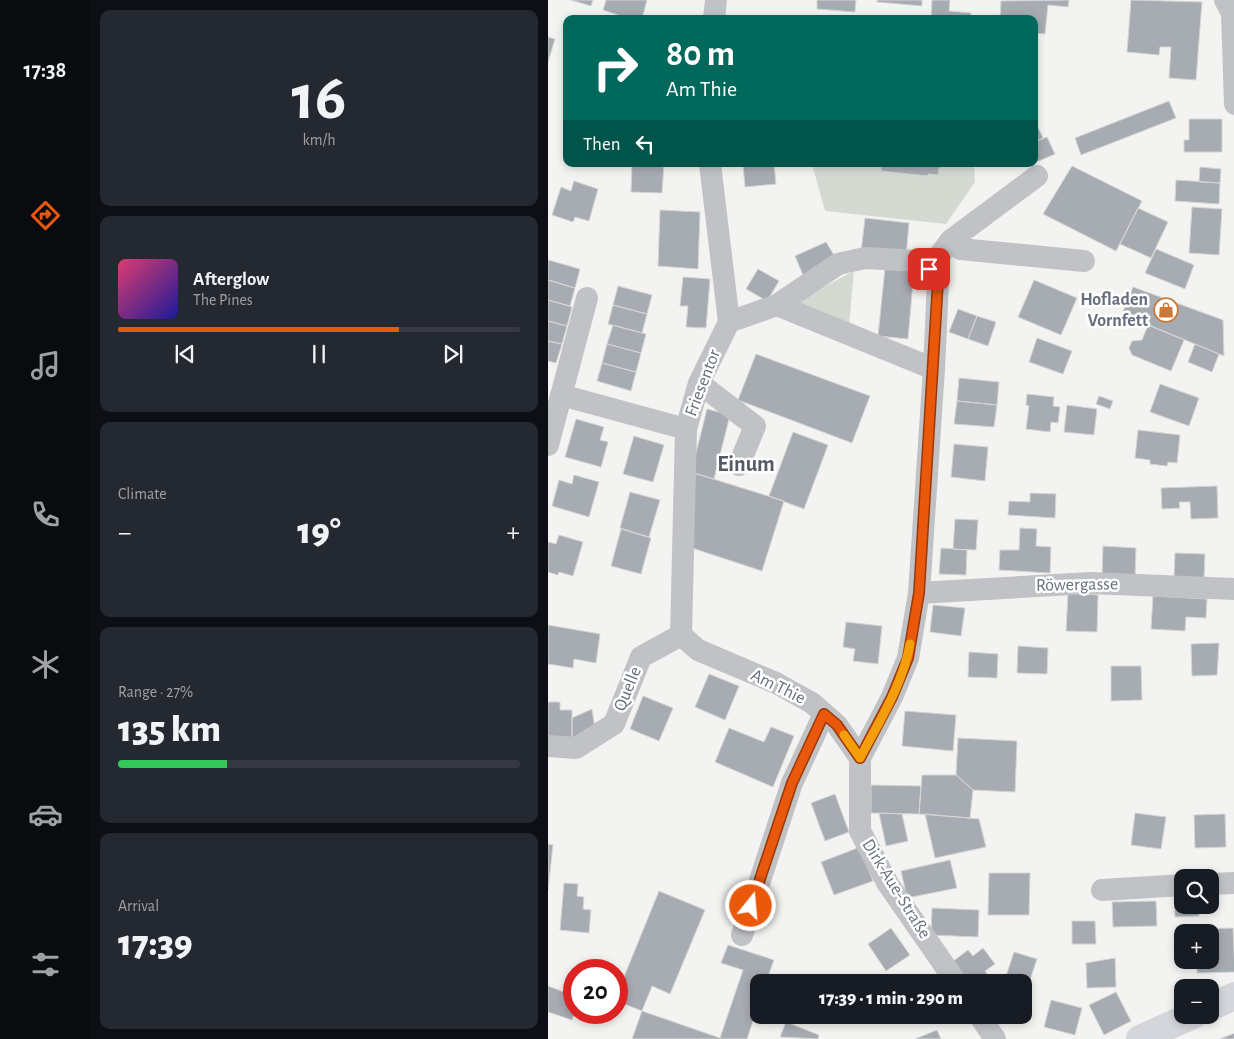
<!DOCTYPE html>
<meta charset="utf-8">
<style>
body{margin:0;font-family:"Alegreya Sans",sans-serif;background:#242831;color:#f1f3f6;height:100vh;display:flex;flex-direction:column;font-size:19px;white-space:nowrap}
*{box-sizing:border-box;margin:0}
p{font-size:16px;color:#9ea1a6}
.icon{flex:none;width:28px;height:28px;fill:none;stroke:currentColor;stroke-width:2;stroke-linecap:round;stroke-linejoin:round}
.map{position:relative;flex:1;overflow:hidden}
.sheet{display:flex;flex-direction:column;gap:10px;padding:10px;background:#0d0f14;width:458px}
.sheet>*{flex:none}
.top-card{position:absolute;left:15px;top:15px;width:475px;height:152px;border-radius:10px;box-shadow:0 2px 8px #0003;background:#00695c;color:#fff;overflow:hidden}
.buttons{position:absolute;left:626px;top:869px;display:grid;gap:10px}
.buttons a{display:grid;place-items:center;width:45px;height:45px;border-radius:10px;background:#171b24;box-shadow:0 2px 8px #0003;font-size:25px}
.speed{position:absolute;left:15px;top:959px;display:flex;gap:10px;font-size:25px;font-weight:700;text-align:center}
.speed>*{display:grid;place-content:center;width:65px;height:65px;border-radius:50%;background:#171b24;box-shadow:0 2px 8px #0003;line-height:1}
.speed .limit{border:8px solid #d22;background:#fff;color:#111}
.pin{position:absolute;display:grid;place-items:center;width:42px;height:42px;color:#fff;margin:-21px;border-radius:10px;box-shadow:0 2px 8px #0006}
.me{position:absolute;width:55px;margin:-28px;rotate:17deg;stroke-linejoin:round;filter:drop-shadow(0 0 4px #0008)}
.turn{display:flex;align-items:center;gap:18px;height:105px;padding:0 20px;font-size:22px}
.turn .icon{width:65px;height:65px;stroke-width:2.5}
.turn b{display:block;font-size:35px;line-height:42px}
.then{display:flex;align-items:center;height:48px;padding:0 20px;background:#0003;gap:10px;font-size:19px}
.big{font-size:38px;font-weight:800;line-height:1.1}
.sheet .card{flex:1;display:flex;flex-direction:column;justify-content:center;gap:8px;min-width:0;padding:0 18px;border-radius:10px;background:#242831}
.sheet .dial{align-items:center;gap:0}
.dial b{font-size:65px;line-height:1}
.song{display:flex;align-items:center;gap:15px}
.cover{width:60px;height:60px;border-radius:8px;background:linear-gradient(135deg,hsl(340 70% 55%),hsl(240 70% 35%))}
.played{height:5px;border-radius:2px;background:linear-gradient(90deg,#ea580c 70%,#363941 70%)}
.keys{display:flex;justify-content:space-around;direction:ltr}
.heat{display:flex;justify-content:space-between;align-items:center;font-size:28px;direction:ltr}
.charge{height:8px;border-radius:4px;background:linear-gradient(90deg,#34c759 27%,#363941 0)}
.trip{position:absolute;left:202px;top:974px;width:282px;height:50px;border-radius:10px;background:#171b24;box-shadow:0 2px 8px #0003;font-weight:800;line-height:50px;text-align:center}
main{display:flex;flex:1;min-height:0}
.menu{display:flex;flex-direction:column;width:90px;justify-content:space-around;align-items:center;background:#090b0e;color:#9ea1a6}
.menu .icon{width:35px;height:35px}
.menu .active{color:#ea580c}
.menu b{font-size:22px;color:#f1f3f6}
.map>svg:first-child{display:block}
.green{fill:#d4dad2}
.building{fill:#a7abb2;stroke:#d5d5d3}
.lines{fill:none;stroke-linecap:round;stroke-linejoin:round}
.minor{stroke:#c0c2c5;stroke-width:22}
.major{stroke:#d4d6db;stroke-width:28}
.route-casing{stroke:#983908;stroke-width:12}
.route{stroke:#ea580c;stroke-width:9}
.slow{stroke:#f59e0b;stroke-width:9}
.labels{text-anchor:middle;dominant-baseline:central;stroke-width:5;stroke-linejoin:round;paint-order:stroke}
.poi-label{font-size:18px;font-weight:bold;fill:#676f7e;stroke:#fff;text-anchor:end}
.street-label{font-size:18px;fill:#676f7e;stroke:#fff}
.district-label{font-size:22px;font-weight:bold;fill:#545964;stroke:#fff}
</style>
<main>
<nav class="menu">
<b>17:38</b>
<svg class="icon active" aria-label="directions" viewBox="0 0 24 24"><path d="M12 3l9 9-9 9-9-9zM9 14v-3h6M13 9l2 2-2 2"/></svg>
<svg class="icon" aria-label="music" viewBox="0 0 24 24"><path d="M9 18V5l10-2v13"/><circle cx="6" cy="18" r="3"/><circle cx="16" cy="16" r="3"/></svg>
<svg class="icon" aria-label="phone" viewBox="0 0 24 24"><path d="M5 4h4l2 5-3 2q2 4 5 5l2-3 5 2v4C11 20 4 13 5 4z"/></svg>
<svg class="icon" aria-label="climate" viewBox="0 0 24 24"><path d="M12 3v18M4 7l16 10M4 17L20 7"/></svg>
<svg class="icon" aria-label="car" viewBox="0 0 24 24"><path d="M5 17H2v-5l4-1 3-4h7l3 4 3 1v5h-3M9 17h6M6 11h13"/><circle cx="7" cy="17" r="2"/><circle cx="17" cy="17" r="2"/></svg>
<svg class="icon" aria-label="filters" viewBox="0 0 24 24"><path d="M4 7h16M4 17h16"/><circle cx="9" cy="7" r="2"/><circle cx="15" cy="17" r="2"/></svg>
</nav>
<section class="sheet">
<div class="card dial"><b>16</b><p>km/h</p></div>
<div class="card">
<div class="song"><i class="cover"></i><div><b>Afterglow</b><p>The Pines</p></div></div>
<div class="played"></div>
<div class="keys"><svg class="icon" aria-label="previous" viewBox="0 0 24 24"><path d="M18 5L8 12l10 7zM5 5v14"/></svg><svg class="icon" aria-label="pause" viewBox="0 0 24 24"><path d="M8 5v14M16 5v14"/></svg><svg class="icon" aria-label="next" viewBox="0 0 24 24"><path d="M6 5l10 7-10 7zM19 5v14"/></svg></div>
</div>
<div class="card"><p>Climate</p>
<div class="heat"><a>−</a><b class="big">19°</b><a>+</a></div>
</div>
<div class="card"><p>Range · 27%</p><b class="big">135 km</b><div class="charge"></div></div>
<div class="card"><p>Arrival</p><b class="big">17:39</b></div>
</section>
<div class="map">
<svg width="687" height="1039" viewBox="0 0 687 1039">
<rect width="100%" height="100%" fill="#f3f4f1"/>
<path class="green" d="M264,164h162l1,18 -29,42 -121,-13z
M306,271l-5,55 -48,-19 -2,-7z"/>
<path class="building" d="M23,0h22l-2,6z
M58,0h41l-5,19h-12l-27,-9z
M269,0h39l-1,12 -38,-3z
M329,0h45v6l-45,-4z
M384,0h18l-1,11 22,2v6h-40z
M521,0l-1,7 -20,-2 -3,29 -11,-1v-14h-34l1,-18z
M583,0l71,2 -6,78 -27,-2 2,-31h-11l-1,8 -32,-3z
M0,37l7,2 -7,23z
M621,101l7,17 -95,37 -6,-17z
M641,119h33v33h-38v-12h5z
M487,121l8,17 -9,4v-20z
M499,137l8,17 -21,9v-21z
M84,164h32l-2,29 -31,-1z
M195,164h31l2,20 -31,3z
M321,164h78l-8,4 -1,7 -10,-1v2l-47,-5v-6z
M524,166l70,35 -26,50 -73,-37z
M652,167l21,2 -1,14 -21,-1z
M628,180l44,3 -1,21 -44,-3z
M26,181l24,8 -9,32 -14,-4 -2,5 -21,-7 9,-28 10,4z
M644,207l30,2 -3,46 -30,-2z
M590,208l30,14 -17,36 -31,-14z
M112,210l40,2 -2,57 -40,-3z
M317,218l44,5 -3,34 -45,-5z
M278,242l11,18 -34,15 -8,-19z
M608,249l38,16 -9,24 -40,-16z
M0,260l32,9 -5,19 -27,-8z
M337,268l29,3 -6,68 -30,-3z
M210,269l21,12 -12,20 -21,-12z
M135,277l27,2 -4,49 -20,-1 2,-21h-8z
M0,280l27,8 -5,18 -22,-6z
M486,280l43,18 -16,37 -43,-18z
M70,286l34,9 -5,19 -34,-9z
M585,287l90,33 1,36 -102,-42z
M0,300l24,7 -5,19 -19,-5z
M65,305l34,9 -5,19 -34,-9z
M410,309l19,7 -9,23 -19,-7z
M429,316l19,6 -8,24 -20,-7z
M0,321l19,5 -5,18 -14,-3z
M65,325l33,9 -5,19 -34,-9z
M600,325l36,15 -13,31 -39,-16 -3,-7 3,-7 10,-1z
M489,338l35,13 -9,23 -34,-12z
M0,341l14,3 -6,19 -8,-2z
M59,344l34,9 -5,19 -34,-9z
M647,344l24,10 -7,18 -24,-10z
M208,354l114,42 -18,47 -114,-43z
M54,363l34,9 -5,19 -34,-10z
M411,378l40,4 -2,23 -40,-4z
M612,384l39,14 -10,28 -39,-14z
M479,394l27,3 -1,9 7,1 -2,16 -7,-1 -1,10 -24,-3 3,-23 -3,-1z
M551,396l14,5 -3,8 -14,-5z
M409,401l40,4 -3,22 -40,-3z
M519,405l30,4 -3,26 -30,-3z
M159,409l23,6 -16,64 -20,-6 1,-16z
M28,419l28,8 -4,13 8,2 -7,25 -36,-10z
M590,430l42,5 -3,28 -9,-1 -1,4 -17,-2v-4l-15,-2z
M245,432l35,13 -24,64 -35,-13z
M86,436l30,9 -11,37 -30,-8z
M406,444l34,3 -3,34 -34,-4z
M146,473l90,28 -22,70 -70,-23z
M26,475l25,7 -10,35 -37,-11 7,-26 13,4z
M669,486l1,32 -27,1 -1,-17h-11l1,6 -18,1 -1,-21z
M82,492l30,8 -11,37 -29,-9z
M482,493l26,1 -1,24 -47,-3 1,-14 21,1z
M407,519l23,1 -2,30 -23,-1z
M472,528l17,1 -1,17 15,1 -1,26 -51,-3 1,-20h19z
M73,529l30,9 -10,36 -30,-8z
M11,535l24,7 -10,34 -14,-4 -1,3 -10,-3v-30l8,2z
M555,546l33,2 -1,29 -33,-2z
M393,548l26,2 -1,25 -27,-1z
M627,553l30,1 -1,26 -30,-2z
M520,593l30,2 -1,37 -31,-1z
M605,596l54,3 -1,19 -20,-1 -1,14 -34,-2z
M385,605l32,3 -4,28 -31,-4z
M298,622l36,4 -4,38 -25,-3 2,-12 -12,-2z
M0,625l52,9 -4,29 -22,-4 -1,9 -25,-4z
M671,643l-2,32 -25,1 -1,-32z
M470,646l30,2 -1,26 -30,-1z
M421,652l29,2 -1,24 -29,-1z
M563,666h30l1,34 -31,1z
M161,674l30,12 -14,34 -30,-13z
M95,696l30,12 -14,33 -29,-12z
M0,702h12v8h12v30l-24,-1z
M44,709l3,20 -23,11v-22z
M357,711l51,4 -3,36 -51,-5z
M223,727l23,9 -21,51 -58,-25 14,-34 35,14z
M410,738l59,3 -2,51 -42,-2 -17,-15z
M374,775h34l17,15 -3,28 -51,-4z
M323,785l50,1 -2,28 -48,-1z
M287,794l14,38 -24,9 -14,-38z
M331,813l23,1 6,27 -22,5z
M587,813l31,4 -5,32 -30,-4z
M377,814l54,5 7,28 -51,11z
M677,814l1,33 -31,1 -1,-33z
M0,844l5,1 -5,45z
M312,847l13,34 -39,14 -13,-33z
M402,860l7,28 -50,10 -6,-27z
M441,873h41l-1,42h-41z
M16,883l14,1 -1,12 7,1 -1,12 8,1 -2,23 -29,-3z
M111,891l46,19 -35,84 -18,-8 -10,25 -25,-10v-7z
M635,891v14h16v11l-24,1 -1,-25z
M608,901l1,25 -44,1 -1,-25z
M384,908l47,2 -1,27 -47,-2z
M524,921h23l1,23h-24z
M343,928l19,27 -24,16 -18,-27z
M685,928l2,44 -38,1v-13h13v-28h-14v-3z
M180,945l46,15 -8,22h-7v21l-12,36h-115l10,-28 78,27 23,-68 -22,-7z
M435,948l12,16 -10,7 2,3 -10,8h-9l-16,-20 16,-12 5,6z
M466,952l23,7 -10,30 -3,-1v-6h-20z
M567,958l1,29 -29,1 -1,-25z
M0,986l26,10 1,16 -3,8 -24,-8z
M568,992l15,29 -27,14 -15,-30z
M503,1000l31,8 -7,27 -31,-8z
M35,1012h18l-2,5z
M238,1022l33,13 -1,4 -38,-2z
M389,1030l4,9h-26z
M687,1033v6h-15z"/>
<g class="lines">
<path class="minor" d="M677,0l7,13 3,91
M166,19l2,-19
M403,240l9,9 124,12
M381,269l22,-29 86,-64
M229,305l61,-41 27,-6 54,3 19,20 -4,88
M181,322l48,-17 157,64 -15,224 -11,65 -16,39 -32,61v73l28,53 68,98
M151,383l56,43 -16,39
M13,395l125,34
M0,445l39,-147
M371,593l171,-10 145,6
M133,635l5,-206 13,-46 30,-61 -19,-158
M133,635l17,15 78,33 36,20 25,22 23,33
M0,746l28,2 38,-24 27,-67 40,-22
M662,884l25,-1
M554,890l81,-5
M194,935l50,-152 32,-69
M431,1015l16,24"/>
<path class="major" d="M662,1007l25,-11
M592,1039l53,-24"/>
</g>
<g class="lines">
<g class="route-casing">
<path id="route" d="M203,906l41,-123 32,-69 13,11 23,33 32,-61 16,-39 11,-65 19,-312 -9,-12"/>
</g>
<use href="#route" class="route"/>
<path class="slow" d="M296,735l16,23c19,-36 43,-74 50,-114"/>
</g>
<defs>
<g id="shop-ring" transform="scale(1.25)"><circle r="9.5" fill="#fff" stroke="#cb7939" stroke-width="1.5"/><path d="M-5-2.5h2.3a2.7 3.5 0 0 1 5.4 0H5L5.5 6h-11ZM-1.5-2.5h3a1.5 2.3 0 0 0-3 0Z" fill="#cb7939"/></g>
</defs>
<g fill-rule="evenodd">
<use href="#shop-ring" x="618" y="310"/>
</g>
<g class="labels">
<g class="poi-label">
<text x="600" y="300">Hofladen<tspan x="600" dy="21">Vornfett</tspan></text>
</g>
<g class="street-label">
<text transform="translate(155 383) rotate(-69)">Friesentor</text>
<text transform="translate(529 585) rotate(-1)">Röwergasse</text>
<text transform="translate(230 687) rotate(26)">Am Thie</text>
<text transform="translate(80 689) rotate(-68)">Quelle</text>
<text transform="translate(348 889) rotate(58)">Dirk-Aue-Straße</text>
</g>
<g class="district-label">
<text x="198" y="464">Einum</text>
</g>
</g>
</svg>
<div class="buttons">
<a><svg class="icon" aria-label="search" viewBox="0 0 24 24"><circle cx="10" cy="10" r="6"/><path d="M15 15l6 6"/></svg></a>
<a>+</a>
<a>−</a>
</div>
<div class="speed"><div class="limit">20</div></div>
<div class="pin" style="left:381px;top:269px;background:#d93025"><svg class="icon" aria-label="arrive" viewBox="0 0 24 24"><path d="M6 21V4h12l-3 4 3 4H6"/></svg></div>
<svg class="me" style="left:203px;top:906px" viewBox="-20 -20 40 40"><circle r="17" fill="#ea580c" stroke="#fff" stroke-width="3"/><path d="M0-11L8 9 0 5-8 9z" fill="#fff"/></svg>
<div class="trip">17:39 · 1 min · 290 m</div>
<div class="top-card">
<div class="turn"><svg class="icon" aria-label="right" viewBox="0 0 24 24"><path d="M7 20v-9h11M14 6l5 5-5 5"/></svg><div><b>80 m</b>Am Thie</div></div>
<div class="then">Then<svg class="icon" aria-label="left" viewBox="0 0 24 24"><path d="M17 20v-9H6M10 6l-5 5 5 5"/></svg></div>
</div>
</div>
</main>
